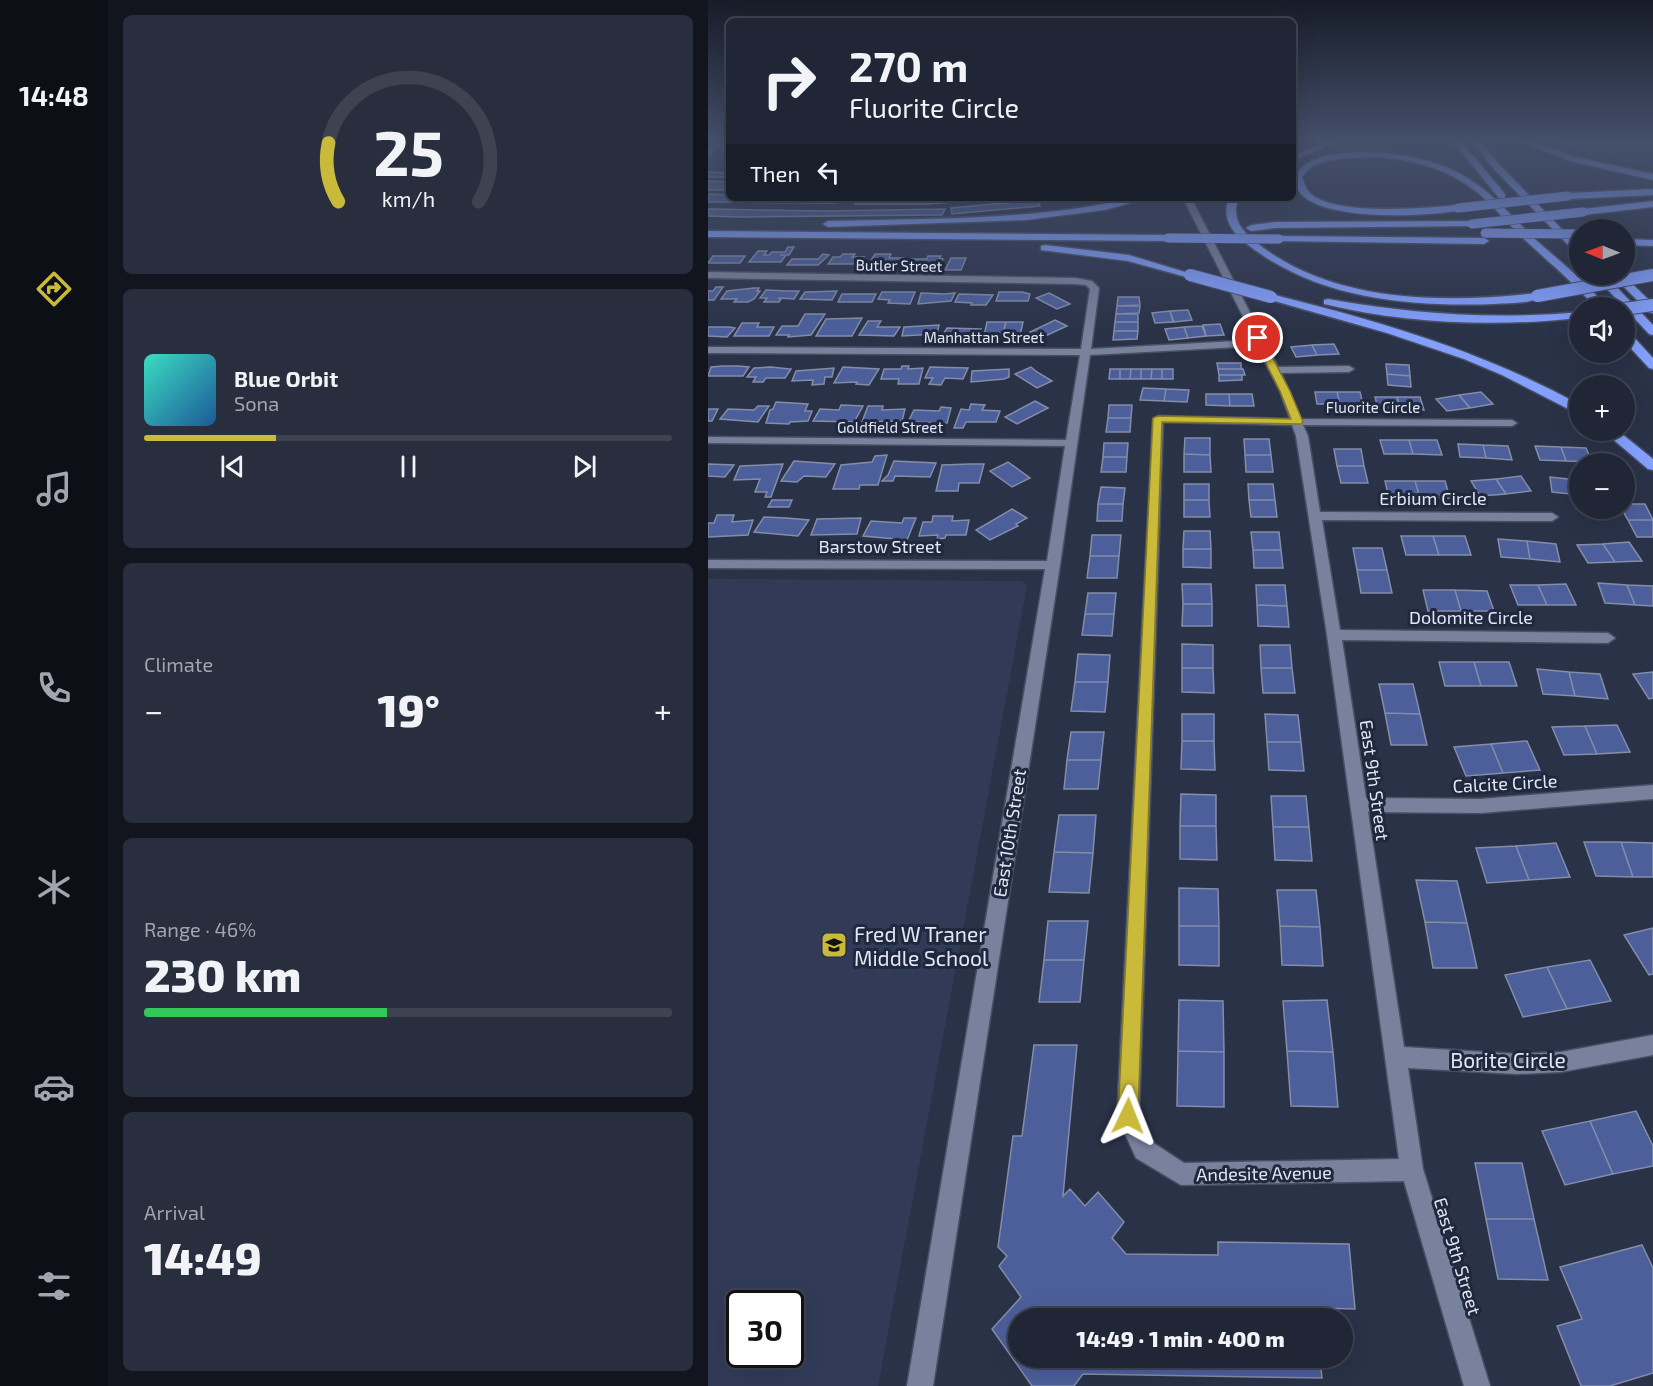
<!DOCTYPE html>
<meta charset="utf-8">
<style>
body{margin:0;font-family:"Exo 2",sans-serif;background:#282e3e;color:#f1f3f6;height:100vh;display:flex;flex-direction:column;font-size:22px;white-space:nowrap}
*{box-sizing:border-box;margin:0}
p{font-size:20px;color:#a2a5ad}
.icon{flex:none;width:33px;height:33px;fill:none;stroke:currentColor;stroke-width:2;stroke-linecap:round;stroke-linejoin:round}
.map{position:relative;flex:1;overflow:hidden}
.drawer{display:flex;flex-direction:column;gap:15px;padding:15px;background:#12151e;width:600px}
.drawer>*{flex:none}
.banner{position:absolute;left:18px;top:18px;width:570px;height:183px;border-radius:9px;box-shadow:0 6px 24px #0002,0 0 0 2px #3d4351;background:#202636;color:#f1f3f6;overflow:hidden}
.needle{width:39px;rotate:271deg}
.fabs{position:absolute;left:861px;top:219px;display:grid;gap:12px}
.fabs a{display:grid;place-items:center;width:66px;height:66px;border-radius:50%;background:#202636;box-shadow:0 6px 24px #0002,0 0 0 2px #3d4351;font-size:30px}
.speed{position:absolute;left:18px;top:1290px;display:flex;gap:12px;font-size:30px;font-weight:700;text-align:center}
.speed>*{display:grid;place-content:center;width:78px;height:78px;border-radius:50%;background:#202636;box-shadow:0 6px 24px #0002,0 0 0 2px #3d4351;line-height:1}
.speed .limit{border:3px solid #111;border-radius:9px;background:#fff;color:#111}
.pin{position:absolute;display:grid;place-items:center;width:51px;height:51px;color:#fff;margin:-26px;border:3px solid #fff;border-radius:50%;box-shadow:0 2px 6px #0007}
.me{position:absolute;width:66px;margin:-33px;rotate:2deg;stroke-linejoin:round;filter:drop-shadow(0 0 4px #0008)}
.turn{display:flex;align-items:center;gap:21px;height:126px;padding:0 24px;font-size:27px}
.turn .icon{width:78px;height:78px;stroke-width:2.5}
.turn b{display:block;font-size:42px;line-height:51px}
.then{display:flex;align-items:center;height:57px;padding:0 24px;background:#0003;gap:12px;font-size:22px}
.big{font-size:45px;font-weight:800;line-height:1.1}
.drawer .tile{flex:1;display:flex;flex-direction:column;justify-content:center;gap:9px;min-width:0;padding:0 21px;border-radius:9px;background:#282e3e}
.drawer .dial{align-items:center;gap:0}
.dial svg{height:156px;overflow:visible;fill:none;stroke:#3d4351;stroke-width:7;stroke-linecap:round;text-anchor:middle}
.dial text{fill:#f1f3f6;stroke:none}
.song{display:flex;align-items:center;gap:18px}
.cover{width:72px;height:72px;border-radius:9px;background:linear-gradient(135deg,hsl(170 70% 55%),hsl(210 70% 35%))}
.played{height:6px;border-radius:3px;background:linear-gradient(90deg,#caba3a 25%,#3d4351 25%)}
.keys{display:flex;justify-content:space-around;direction:ltr}
.heat{display:flex;justify-content:space-between;align-items:center;font-size:33px;direction:ltr}
.charge{height:9px;border-radius:4px;background:linear-gradient(90deg,#34c759 46%,#3d4351 0)}
.trip{position:absolute;left:300px;top:1308px;width:345px;height:60px;border-radius:30px;background:#202636;box-shadow:0 6px 24px #0002,0 0 0 2px #3d4351;font-weight:800;line-height:60px;text-align:center}
main{display:flex;flex:1;min-height:0}
.menu{display:flex;flex-direction:column;width:108px;justify-content:space-around;align-items:center;background:#0d0f16;color:#a2a5ad}
.menu .icon{width:42px;height:42px}
.menu .selected{color:#caba3a}
.menu b{font-size:27px;color:#f1f3f6}
.map>svg:first-child{display:block}
.built{fill:#313b58;fill-rule:evenodd}
.building{fill:#4c5f9a;stroke:#838da8;stroke-width:1.5}
.lines{fill:none;stroke-linecap:round;stroke-linejoin:round}
.minor-casing{stroke:#494f62;stroke-width:3}
.highway-casing{stroke:#494f62;stroke-width:3}
.minor{fill:#79829d;fill-rule:evenodd}
.highway{fill:#83a0ff;fill-rule:evenodd}
.highway-bridge-far1-casing{stroke:#494f62;stroke-width:10;stroke-linecap:butt}
.highway-bridge-casing{stroke:#494f62;stroke-width:14;stroke-linecap:butt}
.highway-bridge-far1{stroke:#83a0ff;stroke-width:9}
.highway-bridge{stroke:#83a0ff;stroke-width:12}
.route{fill:#caba3a;stroke:#837926;stroke-width:1.5}
.labels{text-anchor:middle;dominant-baseline:central;stroke-width:6;stroke-linejoin:round;paint-order:stroke}
.far-street-label{font-size:15px;fill:#e2e7f6;stroke:#20283e}
.street-label{font-size:18px;fill:#e2e7f6;stroke:#20283e}
.near-poi-label{font-size:21px;fill:#e2e7f6;stroke:#20283e;text-anchor:start}
.near-street-label{font-size:21px;fill:#e2e7f6;stroke:#20283e}
</style>
<main>
<nav class="menu">
<b>14:48</b>
<svg class="icon selected" aria-label="directions" viewBox="0 0 24 24"><path d="M12 3l9 9-9 9-9-9zM9 14v-3h6M13 9l2 2-2 2"/></svg>
<svg class="icon" aria-label="music" viewBox="0 0 24 24"><path d="M9 18V5l10-2v13"/><circle cx="6" cy="18" r="3"/><circle cx="16" cy="16" r="3"/></svg>
<svg class="icon" aria-label="phone" viewBox="0 0 24 24"><path d="M5 4h4l2 5-3 2q2 4 5 5l2-3 5 2v4C11 20 4 13 5 4z"/></svg>
<svg class="icon" aria-label="climate" viewBox="0 0 24 24"><path d="M12 3v18M4 7l16 10M4 17L20 7"/></svg>
<svg class="icon" aria-label="car" viewBox="0 0 24 24"><path d="M5 17H2v-5l4-1 3-4h7l3 4 3 1v5h-3M9 17h6M6 11h13"/><circle cx="7" cy="17" r="2"/><circle cx="17" cy="17" r="2"/></svg>
<svg class="icon" aria-label="filters" viewBox="0 0 24 24"><path d="M4 7h16M4 17h16"/><circle cx="9" cy="7" r="2"/><circle cx="15" cy="17" r="2"/></svg>
</nav>
<section class="drawer">
<div class="tile dial"><svg viewBox="0 0 100 80">
<path d="M14 69A42 42 0 1 1 86 69"/>
<path d="M14 69A42 42 0 0 1 9 39" stroke="#caba3a"/>
<text x="50" y="56" font-size="32" font-weight="700">25</text>
<text x="50" y="72" font-size="11">km/h</text>
</svg></div>
<div class="tile">
<div class="song"><i class="cover"></i><div><b>Blue Orbit</b><p>Sona</p></div></div>
<div class="played"></div>
<div class="keys"><svg class="icon" aria-label="previous" viewBox="0 0 24 24"><path d="M18 5L8 12l10 7zM5 5v14"/></svg><svg class="icon" aria-label="pause" viewBox="0 0 24 24"><path d="M8 5v14M16 5v14"/></svg><svg class="icon" aria-label="next" viewBox="0 0 24 24"><path d="M6 5l10 7-10 7zM19 5v14"/></svg></div>
</div>
<div class="tile"><p>Climate</p>
<div class="heat"><a>−</a><b class="big">19°</b><a>+</a></div>
</div>
<div class="tile"><p>Range · 46%</p><b class="big">230 km</b><div class="charge"></div></div>
<div class="tile"><p>Arrival</p><b class="big">14:49</b></div>
</section>
<div class="map">
<svg width="945" height="1386" viewBox="0 0 945 1386">
<rect width="100%" height="100%" fill="#2a3248"/>
<path class="built" d="M833,140h112v26l-58,-10z
M0,579l311,2 5,1 3,4 -149,800h-170zM32,1304h50v50h-50z"/>
<path class="building" d="M0,172l21,1v4h-21z
M0,181l21,1v8h-21z
M0,194l21,1v3h117l-2,3 -9,2 -127,-1z
M152,198h143l-75,6h-73z
M330,200l2,6 -88,8 -1,-6z
M0,209l117,2 120,-2 -3,6 -201,2 -33,-1z
M80,247h6l-5,8h-9h6l-5,7h-32l9,-11h9l-3,4h5l3,-3h13z
M115,254l6,1 -11,10h-31l5,-6h26z
M135,254h12l-3,3h12l-4,7h-32l5,-7h7z
M167,254h16l-2,4h15l-4,7 -25,3 2,-3h-9z
M5,256h32l-5,7h-32z
M220,256h13l-2,3h4l-7,11h-7l1,-3 -22,-1 4,-7h15z
M243,258h15l-5,12h-16z
M8,287h7l-9,13h-6v-9h5z
M46,288h5l-2,3h3l-6,8 -6,3h-14l3,-3h-16l6,-8z
M58,290l23,1h10l-5,8 -16,-1 3,1 -2,3h-15l3,-4h-7z
M129,291l-5,9 -32,-1 5,-7z
M174,292h33l-5,12 -22,-1 2,-3 -12,-1z
M291,292h23l8,2 -2,7h-32z
M213,293l24,1 10,-1 -4,8 -33,3z
M341,293l21,11 -13,5 -21,-11z
M134,294h34l-4,8h-34z
M251,294l34,1 -7,10h-15l1,-2 -17,-1z
M410,297h21l1,8 -23,1z
M409,306h23l-1,7 -23,1z
M480,310l4,10 -18,2 -4,-11z
M462,311l3,11 -18,1 -3,-10z
M97,314h20l-14,21 -23,2 1,-2h-13l6,-9h16z
M408,314h22v8h-23z
M154,318l-10,18h-36l10,-17z
M347,320l12,6 -28,13 -11,-6z
M160,321h13l-4,6h23l-6,9 -35,-1z
M279,322h19l-4,14h-18z
M298,322h17l-3,14 -18,2z
M407,322h23v9h-24z
M34,323h17l-2,4h17l-5,9h-35z
M512,324l4,11 -18,1 -3,-11z
M231,325l-2,9 -35,2 2,-9z
M494,326l4,10 -18,2 -4,-11z
M0,327h21l6,1 -8,9 -19,-1z
M476,327l4,11 -19,2 -4,-11z
M239,328l34,1 -5,9 -34,-2z
M406,331h24l-1,8 -24,1z
M626,344l5,10 -22,1 -5,-10z
M604,345l5,10 -21,2 -5,-10z
M509,363h24v6h-23z
M678,364l23,1 1,11 -23,-2z
M15,366h15l11,1 -6,9h-35l3,-9z
M194,366h7l-1,3 15,-1 -4,16h-21l1,-5h-18l3,-10h17z
M63,367l20,2 -6,9h-19l-3,4h-10l3,-5h-9l7,-9z
M135,367l36,2 -10,16 -13,-1 1,-2 -23,1z
M222,367l38,1 -5,11 -18,-1 -4,7 -12,-1 4,-6h-8z
M323,367l6,5 15,9 -15,7 -22,-14z
M126,368l-2,9h-7l-1,7 -12,1 1,-5 -21,1 4,-10z
M301,369v8l-5,2 -33,3 1,-11z
M402,369h10v10h-11z
M412,369h11l-1,10h-10z
M423,369h10v10h-11z
M433,369h11l-1,10h-10z
M444,369h10v10h-11z
M454,369h11v10h-11z
M510,369h25l2,6h-26z
M679,374l23,2 1,11 -23,-2z
M511,375h23v5l-23,1z
M435,388l23,1 -2,12 -24,-1z
M458,389l23,1 -2,12 -23,-1z
M607,392h22l3,12h-23z
M629,392h23l3,12h-23z
M773,392l12,12 -23,4 -11,-13z
M498,394h23l1,12 -24,-1z
M521,394h23l2,12h-24z
M751,395l11,13 -23,3 -11,-12z
M667,397h22l4,13 -23,-1z
M689,397h23l4,13h-23z
M327,401l13,7 -31,16 -12,-7z
M68,402l32,2 -3,7h7l-4,10 -18,1 -1,2 -23,-1 4,-13 3,-1z
M263,404l14,1 -3,5 18,1 -4,11h-30l-3,6h-9l7,-19 8,1z
M133,405l22,1 -9,16 -41,-1 7,-12 19,1z
M401,405h23l-1,13h-23z
M50,406h11l-11,16 -38,-3 8,-10 26,1z
M160,406h15l-1,4 23,-1 -3,12 -40,1z
M233,407l10,1 -4,15 -39,-1 6,-12 25,1z
M0,409h10l-6,12h-4z
M400,418h23l-1,14h-24z
M477,438h25v17l-26,-1z
M536,439h25l2,16h-26z
M672,440h29l4,14h-29z
M701,440h28l5,15 -29,-1z
M396,443h24l-1,14h-24z
M750,444l25,1 3,13 -26,-1z
M775,445l25,1 4,14 -26,-2z
M827,446l26,1 5,14 -26,-1z
M853,447l25,1 6,14 -26,-1z
M626,449h27l3,17h-27z
M476,454l26,1 1,17h-27z
M179,455l-9,30h-18l-1,4h-26l8,-24 31,-3 3,-6z
M537,455h26l2,17h-27z
M395,457h24l-1,15h-25z
M86,461l41,3 -9,13 -22,-1 -7,6 -16,-1z
M186,461l42,2 -6,14 -35,-1 -2,5h-11l6,-6z
M300,462l22,16 -18,9 -22,-16z
M0,464l26,1 -9,12 -17,-1z
M75,464l-12,33h-6l2,-5h-12l5,-13 -26,1 6,-14z
M262,464h14l-5,19h-20l-1,8h-22l6,-26z
M629,466h27l4,17h-27z
M813,476l10,15 -25,3 -10,-15z
M842,477l27,3 3,15 -28,-3z
M788,479l10,15 -26,2 -9,-15z
M677,481h30l5,17h-31z
M707,481h30l5,17h-30z
M476,484h25v16h-25z
M540,484h25l2,16h-26z
M393,487l24,1 -2,16h-25z
M64,500h20l-3,7h-21z
M476,500h25l1,17h-26z
M541,500h26l2,17h-26z
M390,504h25l-1,17h-25z
M916,504h21l8,16h-25l-7,-12h3z
M304,509l15,9 -11,6 2,2 -28,14 -14,-10z
M9,515h17l-2,7 21,-2 -5,15 -40,2v-14h6z
M225,516h20l-1,5 17,-1 -3,15h-20l-1,3 -8,1 1,-4 -19,1 4,-14h9z
M56,517l22,1 23,2 -11,16 -44,-4z
M153,518l-4,16 -46,1 6,-16z
M196,518h12l-9,22 -44,-4 8,-15 31,2z
M920,520h25v17h-16z
M476,531h26l1,18h-28z
M543,532h28l2,18h-28z
M384,535h29l-2,21h-29z
M693,536h32l6,19h-33z
M725,536h32l6,19h-32z
M790,539l29,2 3,18 -29,-2z
M819,541l29,3 4,18 -30,-3z
M921,542l13,19 -27,1 -12,-18z
M895,544l12,18 -27,1 -11,-18z
M645,548h29l5,22h-30z
M475,549h28v19l-28,-1z
M545,550h28l2,18h-29z
M382,556h29l-2,22h-30z
M649,570h30l5,23h-31z
M890,583l29,2 8,20 -30,-2z
M474,584h29l1,20h-29z
M858,584l10,21h-29l-9,-20z
M548,585h29l2,21 -30,-1z
M802,585h28l9,20h-29z
M919,585l26,1v20l-18,-1z
M715,590h32l6,21h-33z
M747,590l32,1 7,20h-33z
M380,593h28l-2,21h-29z
M475,604h29v22h-30z
M549,605l30,1 2,21 -31,-1z
M377,614h29l-2,22 -30,-1z
M474,644l31,1v23h-31z
M552,645h30l2,23h-31z
M370,654l32,1 -2,27h-33z
M731,662h35l7,24h-36z
M766,662h35l8,24h-36z
M474,668h31l1,25 -32,-1z
M553,668h31l3,25h-32z
M829,669l32,3 6,24 -32,-2z
M861,672l31,2 8,25 -33,-3z
M945,672v26l-4,1 -16,-25z
M367,682h33l-3,30 -34,-1z
M671,684h34l7,30 -35,-1z
M677,713l35,1 7,31h-36z
M474,714h32v27h-32z
M557,714l33,1 3,27h-34z
M909,725l13,27 -33,2 -12,-28z
M877,726l12,28 -33,1 -12,-28z
M363,732h33l-3,28h-34z
M474,741h32l1,29 -34,-1z
M819,741l13,29 -37,3 -12,-29z
M559,742h34l3,29 -35,-1z
M783,744l12,29 -37,3 -12,-29z
M359,760h34l-3,29h-34z
M473,794l35,1v31h-36z
M563,796h35l3,31h-36z
M351,815h37l-3,38 -39,-1z
M472,826h36l1,34 -37,-1z
M565,827h36l3,34 -37,-1z
M876,842h37l12,35 -37,-1z
M913,842l32,1v34h-20z
M848,843l14,34 -41,3 -13,-34z
M808,846l13,34 -42,3 -11,-35z
M346,852l39,1 -4,40 -40,-1z
M708,880l41,1 10,42 -42,-1z
M471,888l39,1 1,37h-40z
M569,890h39l4,37 -40,-1z
M340,921h40l-4,39h-40z
M717,922l42,1 10,45h-44z
M471,926h40v40l-40,-1z
M572,926l40,1 3,39 -41,-1z
M945,928v46l-4,1 -25,-40z
M336,960h40l-4,42h-41z
M882,960l21,41 -44,8 -20,-42z
M839,967l20,42 -44,8 -18,-42z
M471,1000l44,1 1,51 -46,-1z
M619,1000l6,52 -46,-1 -4,-50z
M326,1045h43l-14,151 7,-7 15,17 13,-14 26,30 -12,16 14,16 92,1v-13l131,2 6,65 -39,-1 1,10h-299v40h302l2,20 -239,-4 -9,12h-42l-40,-57 29,-32 -22,-31 8,-10 -9,-9 15,-111h9z
M470,1051l46,1v55l-47,-1z
M579,1051l46,1 5,55 -47,-1z
M928,1111l17,35v20l-40,8 -23,-53z
M882,1121l23,53 -48,11 -23,-54z
M767,1163h47l12,56h-48z
M778,1219h48l14,61 -50,-1z
M934,1245l11,23v105l-43,13h-29l-24,-60 25,-7 -22,-52z"/>
<g class="lines">
<g class="minor-casing">
<path id="minor" d="M11,140h7l-18,16v-6z
M475,198h8l87,169 71,-1 5,3 -5,3 -68,1 20,46 211,1 5,3 -5,3 -209,-1 5,11 12,76 232,1 6,4 -6,4 -230,-1 18,110 268,3 7,5 -7,5 -266,-3 24,158 115,1 172,-14v14l-172,14 -113,-1 36,235 113,7 44,-2 92,-17v20l-92,17 -44,2 -109,-6 15,101 67,217h-26l-60,-205 -223,4 -45,-27 -19,-42 36,-697 5,-3 132,3 -10,-28 -23,-45 -167,9 -30,210 -127,821h-26l138,-817 -337,-1v-8l339,1 18,-115 -357,-3v-6l358,3 14,-85 -372,-2v-6l373,2 9,-60 -4,-4 -11,-1 -367,-6v-6l367,6 17,3 7,7 -8,61 164,-9zM455,422l129,3 4,11 31,199 72,524 -215,4 -32,-21 -13,-27z"/>
</g>
<g class="highway-casing">
<path id="highway" d="M622,140h11l-48,21v-5z
M744,140h8l45,54v4h-6z
M763,140h8l20,24 81,84v9l-87,-89z
M808,140h12l47,17 78,17v6l-83,-19z
M649,152c44,0 90,8 125,36 20,16 37,36 56,54 25,22 48,39 69,66h-11c-22,-25 -46,-45 -70,-67 -17,-16 -31,-34 -49,-49 -35,-28 -83,-38 -126,-34 -18,1 -40,3 -49,20 2,4 4,10 6,13 22,26 118,17 150,14l5,3 -2,2c-34,7 -133,11 -159,-15 -4,-4 -6,-12 -8,-17 12,-23 40,-24 63,-26z
M945,189v6l-85,4 -4,-3 4,-3z
M424,198h17l-44,12 -79,10 -198,7 -5,-3 5,-3c102,-3 205,0 304,-23z
M521,198h10c-9,21 4,34 19,46 78,60 186,59 279,49l5,3c-9,8 -35,7 -48,8 -86,3 -177,-5 -247,-60 -15,-11 -26,-27 -18,-46z
M945,201v6l-70,8 -5,-3 5,-3z
M764,221l3,1v4l-200,2 -24,3 -5,-3 5,-3 24,-3z
M0,231l460,4 5,3 -5,3 -460,-4z
M571,236l205,2 5,3 -5,3 -208,-3v-4z
M916,239l29,1v6l-29,-1z
M337,245l84,10 66,20 -5,3 -62,-17 -87,-11v-4z
M885,274h11l49,51v10l-4,-1z
M903,274h11l31,30v9l-4,-1z
M563,294c107,27 212,57 309,111v10l-78,-40 -38,-16 -77,-26 -120,-34v-4z
M620,299c84,15 166,21 252,13v6c-85,9 -173,6 -256,-14v-4z
M916,330l4,1 25,27v11l-4,-1 -25,-27z
M894,430h15l36,29v11l-5,-1z"/>
</g>
<use href="#minor" class="minor"/>
<use href="#highway" class="highway"/>
<g class="highway-bridge-far1-casing">
<path id="highway-bridge-far1" d="M750,208l110,-12
M764,224l111,-12
M777,233l95,1
M460,238l111,1
M482,275l5,1
M937,276l8,-1"/>
</g>
<g class="highway-bridge-casing">
<path id="highway-bridge" d="M482,275l81,22
M829,296l116,-21
M916,309l29,-4"/>
</g>
<use href="#highway-bridge-far1" class="highway-bridge-far1"/>
<use href="#highway-bridge" class="highway-bridge"/>
</g>
<linearGradient id="sky" x2="0" y2="1"><stop stop-color="#171c28"/><stop offset="0.42" stop-color="#444f6a"/><stop offset="1" stop-color="#444f6a" stop-opacity="0"/></linearGradient>
<rect width="945" height="334" fill="url(#sky)"/>
<path class="route" d="M550,335l4,3 28,53 13,31 -2,2 -139,-2 -24,694 -3,7 -7,3 -7,-3 -3,-7 35,-698 5,-2 133,3 -11,-28 -27,-53z"/>
<defs>
<g id="school-square" transform="scale(1.35)"><rect x="-9" y="-9" width="18" height="18" rx="4" fill="#caba3a" stroke="#20283e"/><path d="M0-5L7-2L0 1L-7-2ZM-4 1L0 2.5L4 1V4Q0 6-4 4Z" fill="#111"/></g>
</defs>
<g fill-rule="evenodd">
<use href="#school-square" x="126" y="945"/>
</g>
<g class="labels">
<g class="far-street-label">
<text transform="translate(191 265) rotate(1)">Butler Street</text>
<text x="276" y="337">Manhattan Street</text>
<text x="665" y="407">Fluorite Circle</text>
<text x="182" y="427">Goldfield Street</text>
</g>
<g class="street-label">
<text x="725" y="498">Erbium Circle</text>
<text x="172" y="546">Barstow Street</text>
<text x="763" y="617">Dolomite Circle</text>
<text transform="translate(667 780) rotate(82)">East 9th Street</text>
<text transform="translate(797 783) rotate(-3)">Calcite Circle</text>
<text transform="translate(301 833) rotate(-81)">East 10th Street</text>
<text transform="translate(556 1173) rotate(-1)">Andesite Avenue</text>
<text transform="translate(750 1256) rotate(73)">East 9th Street</text>
</g>
<g class="near-poi-label">
<text x="146" y="933">Fred W Traner<tspan x="146" dy="24">Middle School</tspan></text>
</g>
<g class="near-street-label">
<text x="800" y="1059">Borite Circle</text>
</g>
</g>
</svg>
<div class="fabs">
<a><svg class="needle" viewBox="-14 -14 28 28"><path d="M0-13l5 13h-10z" fill="#e53935"/><path d="M0 13l5-13h-10z" fill="#a2a5ad"/></svg></a>
<a><svg class="icon" aria-label="sound" viewBox="0 0 24 24"><path d="M4 9h4l5-4v14l-5-4H4zM17 9q2 3 0 6"/></svg></a>
<a>+</a>
<a>−</a>
</div>
<div class="speed"><div class="limit">30</div></div>
<div class="pin" style="left:550px;top:338px;background:#d93025"><svg class="icon" aria-label="arrive" viewBox="0 0 24 24"><path d="M6 21V4h12l-3 4 3 4H6"/></svg></div>
<svg class="me" style="left:420px;top:1116px" viewBox="-20 -20 40 40"><path d="M0-17L14 15 0 8-14 15z" fill="#caba3a" stroke="#fff" stroke-width="4"/></svg>
<div class="trip">14:49 · 1 min · 400 m</div>
<div class="banner">
<div class="turn"><svg class="icon" aria-label="right" viewBox="0 0 24 24"><path d="M7 20v-9h11M14 6l5 5-5 5"/></svg><div><b>270 m</b>Fluorite Circle</div></div>
<div class="then">Then<svg class="icon" aria-label="left" viewBox="0 0 24 24"><path d="M17 20v-9H6M10 6l-5 5 5 5"/></svg></div>
</div>
</div>
</main>
